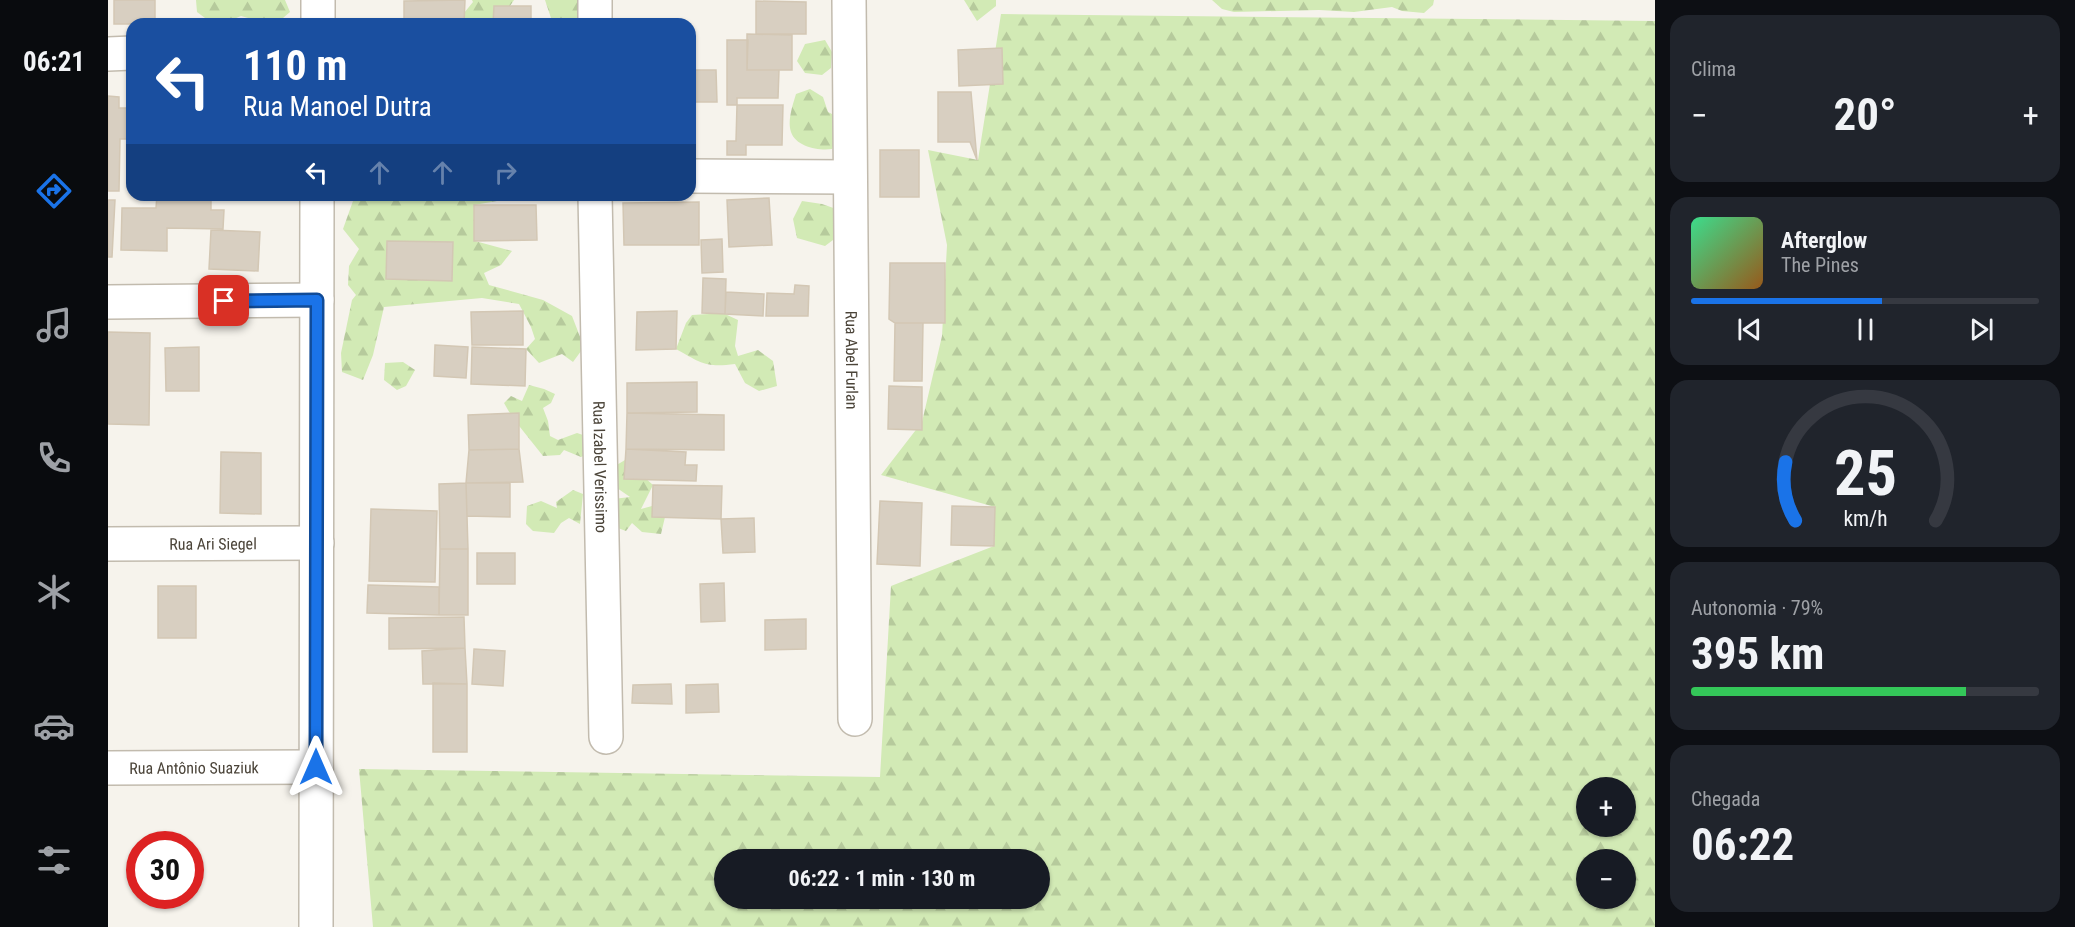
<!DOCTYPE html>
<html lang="pt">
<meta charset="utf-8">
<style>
body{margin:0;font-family:"Roboto Condensed",sans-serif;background:#20242c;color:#f1f3f6;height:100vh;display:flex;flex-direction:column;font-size:22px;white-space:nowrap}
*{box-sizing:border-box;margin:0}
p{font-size:20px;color:#9ea1a6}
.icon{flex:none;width:33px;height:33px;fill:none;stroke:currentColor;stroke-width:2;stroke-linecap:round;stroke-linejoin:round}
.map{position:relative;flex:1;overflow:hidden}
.drawer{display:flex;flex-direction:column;gap:15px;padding:15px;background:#0d0f14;width:420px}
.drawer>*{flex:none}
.hud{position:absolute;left:18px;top:18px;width:570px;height:183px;border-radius:18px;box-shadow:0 2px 4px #0004;background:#1a4fa0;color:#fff;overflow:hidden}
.fabs{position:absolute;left:1468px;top:777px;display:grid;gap:12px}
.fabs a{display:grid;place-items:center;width:60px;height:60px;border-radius:50%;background:#171b24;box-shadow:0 2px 4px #0004;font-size:30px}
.speed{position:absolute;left:18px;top:831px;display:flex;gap:12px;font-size:30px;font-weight:700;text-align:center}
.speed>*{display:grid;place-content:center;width:78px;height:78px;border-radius:50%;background:#171b24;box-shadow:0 2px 4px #0004;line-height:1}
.speed .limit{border:9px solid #d22;background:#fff;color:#111}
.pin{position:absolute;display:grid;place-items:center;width:51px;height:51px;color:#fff;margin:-26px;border-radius:12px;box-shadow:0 3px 9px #0006}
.me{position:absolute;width:66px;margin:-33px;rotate:0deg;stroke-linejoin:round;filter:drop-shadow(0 0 4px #0008)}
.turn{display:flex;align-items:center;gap:21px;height:126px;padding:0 18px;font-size:27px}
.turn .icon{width:78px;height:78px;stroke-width:2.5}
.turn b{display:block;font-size:42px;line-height:51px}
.lanes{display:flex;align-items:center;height:57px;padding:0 18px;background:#0003;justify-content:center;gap:30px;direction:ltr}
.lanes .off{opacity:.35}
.big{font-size:45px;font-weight:700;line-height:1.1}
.drawer .widget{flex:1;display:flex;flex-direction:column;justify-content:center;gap:9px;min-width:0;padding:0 21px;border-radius:18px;background:#20242c}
.drawer .dial{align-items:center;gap:0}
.dial svg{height:156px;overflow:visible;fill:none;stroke:#363941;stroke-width:7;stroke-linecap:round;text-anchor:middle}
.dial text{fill:#f1f3f6;stroke:none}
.song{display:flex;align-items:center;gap:18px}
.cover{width:72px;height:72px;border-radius:9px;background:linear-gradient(135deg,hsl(150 70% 55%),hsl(30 70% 35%))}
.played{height:6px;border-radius:3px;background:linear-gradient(90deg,#1a73e8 55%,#363941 55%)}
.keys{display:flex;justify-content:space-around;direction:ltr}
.heat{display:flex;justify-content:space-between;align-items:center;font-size:33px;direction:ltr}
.charge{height:9px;border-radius:4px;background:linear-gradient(90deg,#34c759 79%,#363941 0)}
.trip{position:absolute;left:606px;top:849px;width:336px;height:60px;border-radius:30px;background:#171b24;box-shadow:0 2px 4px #0004;font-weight:700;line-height:60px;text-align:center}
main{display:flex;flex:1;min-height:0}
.tab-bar{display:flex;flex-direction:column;width:108px;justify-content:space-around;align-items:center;background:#090b0e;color:#9ea1a6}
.tab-bar .icon{width:42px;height:42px}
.tab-bar .active{color:#1a73e8}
.tab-bar b{font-size:27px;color:#f1f3f6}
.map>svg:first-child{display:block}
.forest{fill:url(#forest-firs);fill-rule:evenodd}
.building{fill:#d8cfc1;stroke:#d3c7b4;stroke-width:1.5}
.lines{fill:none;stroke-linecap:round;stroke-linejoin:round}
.minor-casing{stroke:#c2bbae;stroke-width:36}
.minor{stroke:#fff;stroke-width:33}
.route-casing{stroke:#114b97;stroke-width:15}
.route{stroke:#1a73e8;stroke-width:10}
.labels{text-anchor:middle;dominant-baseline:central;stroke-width:5;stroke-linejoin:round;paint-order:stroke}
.street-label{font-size:16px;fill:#4b4439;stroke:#fff}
</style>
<main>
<nav class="tab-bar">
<b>06:21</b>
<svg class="icon active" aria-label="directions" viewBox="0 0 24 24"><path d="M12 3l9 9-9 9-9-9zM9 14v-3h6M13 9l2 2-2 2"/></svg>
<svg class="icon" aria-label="music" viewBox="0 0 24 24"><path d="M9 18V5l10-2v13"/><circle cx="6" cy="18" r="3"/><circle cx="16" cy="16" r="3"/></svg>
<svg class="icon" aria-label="phone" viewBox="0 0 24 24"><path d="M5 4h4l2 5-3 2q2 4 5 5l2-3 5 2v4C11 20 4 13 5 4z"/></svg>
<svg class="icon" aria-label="climate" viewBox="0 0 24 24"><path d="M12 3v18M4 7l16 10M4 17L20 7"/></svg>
<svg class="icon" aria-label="car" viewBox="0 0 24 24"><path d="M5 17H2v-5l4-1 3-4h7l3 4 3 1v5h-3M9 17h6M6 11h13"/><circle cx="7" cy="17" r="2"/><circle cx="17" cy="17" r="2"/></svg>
<svg class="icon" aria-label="filters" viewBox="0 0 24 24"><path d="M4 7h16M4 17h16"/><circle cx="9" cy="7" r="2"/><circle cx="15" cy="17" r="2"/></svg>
</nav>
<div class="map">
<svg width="1547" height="927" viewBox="0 0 1547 927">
<defs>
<pattern id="forest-firs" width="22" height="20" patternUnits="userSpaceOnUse" patternTransform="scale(1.5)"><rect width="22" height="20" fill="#d2eab5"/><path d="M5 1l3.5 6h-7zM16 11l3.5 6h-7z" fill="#b6ca9c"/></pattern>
</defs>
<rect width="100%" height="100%" fill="#f6f3ec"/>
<path class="forest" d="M88,0h89l5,12 -14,12h-7l-28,-8 -19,8h-9l-16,-12z
M364,0h42l-4,6h-16l-1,18h-29v-11l9,-11z
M437,0h48l5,24h-45z
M856,0h32v6l-19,15z
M1104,0h222l-1,5 -9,8 -22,-2 -10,-4 -38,5 -35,-2 -85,2 -12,-3z
M893,14l654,7v906h-1282l-14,-158 521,8 11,-191 103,-40 1,-39 -114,-32 41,-53 20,-86 5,-91 -19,-95 50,10zM1479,788h39v38h-39zM616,860h316v38h-316zM1479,860h39v38h-39z
M717,40l7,12 -1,16 -9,7 -17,-2 -8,-12 8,-17z
M702,89l13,8 5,15 10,5 -1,15 -5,17c-13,2 -36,-2 -41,-17 -4,-11 2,-28 5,-38z
M255,195l56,2 5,-2h81l-8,6 -23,4 1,36 37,10 -11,14 -17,8 5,12 54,15 29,16 12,31 -11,15 -11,-8 -23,9 -13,-14 9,-10 -4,-12 -12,-23 -37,-6 -98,9 -11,48 -10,25 -21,-8 -1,-19 11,-53 4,-5 -8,-10 1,-19 10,-17 -16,-20 10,-28z
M694,201l20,3 20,7 -1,23 -16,12 -28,-8 -4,-19z
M601,314h16l13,6 -3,26 3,10 20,-6 15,11 4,25 -18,5 -14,-8 -10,-19c-29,4 -34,-1 -59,-15l10,-26 6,-8z
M295,362l12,8 -9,16 -9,4 -13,-10 1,-17z
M421,385l15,4 11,5 -4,9 -8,5 5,13 2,15 8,4 19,-7 12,4 1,16 -9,4 -17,-7 -4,5 -17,1 -31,-39 -8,-14 7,-7 11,5z
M517,460l28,25 -12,24 11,-3 13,11 -4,17 -19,-2 -10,-9 -6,8 -19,-7 6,-25 17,-2 -13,-9 -7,-19z
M465,490l10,4 -3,30 -11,-6 -8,5 -7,10 -21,-2 -7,-7 1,-18 14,-5 16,7 -1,-6z"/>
<path class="building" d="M6,0h41v24h-41z
M357,0l-1,24h-60v-23z
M648,1l50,1v32h-50z
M386,6h37v18h-38z
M639,34l45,1v35h-45z
M619,40h21l-1,30h32l-1,28h-41v7h-10z
M894,48l1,36 -44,2 -1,-36z
M582,70h26l1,32h-27z
M830,92h33l6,68 -7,-18h-32z
M0,96l11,1v11h13v54l-1,-23h-11l-1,52h-11z
M582,102h4l1,40h-5z
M629,105h46l-1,40h-36v10h-19v-14h9z
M772,150h39v47h-39z
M49,195h54v15h13l-1,19 -56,-1v23l-46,-1 1,-42h34z
M661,198l3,47 -43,2 -2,-47z
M0,200h7l-3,57h-4z
M591,202v43h-75l-1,-42z
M366,205h62l1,35 -63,1z
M103,230l49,2 -2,39 -49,-2z
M614,239l1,33 -21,1 -1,-33z
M279,241l66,1 -1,39 -66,-2z
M782,263h55v60h-50l-6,-4z
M595,278l23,1 -1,35 -23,-1z
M687,285l14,1 -1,30h-42l1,-23 27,1z
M618,292l38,2 -1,22 -38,-2z
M415,311v34h-51l-1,-33z
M569,311l-1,38 -40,1 1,-38z
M787,323h28l-1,58h-28z
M0,332l42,1 -1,92 -41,-1z
M327,345l33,2 -2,31 -32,-2z
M91,347v44h-33l-1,-43z
M364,347l54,2 -1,37 -54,-2z
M589,382v30l-70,1v-30z
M781,386l33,1v43l-34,-1z
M411,413v36l-50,1 -1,-35z
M519,413l97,2v35l-98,-1z
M411,449l4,33 -57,1 3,-33z
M518,449l60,3 -1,13h12l-1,16 -72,-2z
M113,452l40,1v61l-41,-1z
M358,483l2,66h-28l-1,-65z
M358,483h44v34l-43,-1z
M545,485l69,1 -1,33 -69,-2z
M772,501l42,2 -2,63 -43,-2z
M844,506l43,1 -1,39 -43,-1z
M263,509l66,2 -2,71 -66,-1z
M646,518l1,34 -32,1 -2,-34z
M332,549h28v66h-29z
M369,553h38v31h-38z
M616,583l1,38 -24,1 -1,-38z
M260,585l71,2v28l-72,-2z
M50,586h38v52h-38z
M356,617l1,31 -76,1v-31z
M698,619v30l-41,1v-30z
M357,648l2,36h-44l-1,-33z
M366,649l31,2 -2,35 -31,-2z
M325,683l34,1v68h-34z
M563,684l1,20 -40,-1 1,-18z
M610,684l1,28 -33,1v-28z"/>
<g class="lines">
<g class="minor-casing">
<g id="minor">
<path id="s1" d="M741,0l6,719"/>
<path d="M210,24v-24"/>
<path d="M487,24v-24"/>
<path d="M0,54l24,-1"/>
<path d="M582,176l160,1"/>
<path id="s2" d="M487,195l11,542"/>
<path d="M0,302l209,-2"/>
<path id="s3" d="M0,544l209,-1"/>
<path id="s4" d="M0,768l208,-1"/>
<path d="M208,927l1,-732"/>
</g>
</g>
<use href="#minor" class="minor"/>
</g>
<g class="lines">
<g class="route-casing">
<path id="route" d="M116,301l93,-1 -1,467"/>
</g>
<use href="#route" class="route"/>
</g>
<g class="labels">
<g class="street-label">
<text stroke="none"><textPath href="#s1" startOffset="360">Rua Abel Furlan</textPath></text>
<text stroke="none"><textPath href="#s2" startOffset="272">Rua Izabel Verissimo</textPath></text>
<text stroke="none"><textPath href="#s3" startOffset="105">Rua Ari Siegel</textPath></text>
<text stroke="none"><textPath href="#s4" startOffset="86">Rua Antônio Suaziuk</textPath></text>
</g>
</g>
</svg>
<div class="fabs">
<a>+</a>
<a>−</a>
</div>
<div class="speed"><div class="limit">30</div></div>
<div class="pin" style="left:116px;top:301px;background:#d93025"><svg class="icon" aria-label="arrive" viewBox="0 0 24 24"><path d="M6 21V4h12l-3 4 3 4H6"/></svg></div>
<svg class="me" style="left:208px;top:767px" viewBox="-20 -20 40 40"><path d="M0-17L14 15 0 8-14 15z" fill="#1a73e8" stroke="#fff" stroke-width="4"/></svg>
<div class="trip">06:22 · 1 min · 130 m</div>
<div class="hud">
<div class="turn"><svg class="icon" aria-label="left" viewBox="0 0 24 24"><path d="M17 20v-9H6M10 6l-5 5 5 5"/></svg><div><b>110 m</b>Rua Manoel Dutra</div></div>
<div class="lanes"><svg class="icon" aria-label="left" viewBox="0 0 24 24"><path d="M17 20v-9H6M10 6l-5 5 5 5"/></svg><svg class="icon off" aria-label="ahead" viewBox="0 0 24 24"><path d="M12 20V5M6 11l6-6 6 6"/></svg><svg class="icon off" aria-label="ahead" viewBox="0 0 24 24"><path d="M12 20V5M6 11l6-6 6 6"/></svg><svg class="icon off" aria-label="right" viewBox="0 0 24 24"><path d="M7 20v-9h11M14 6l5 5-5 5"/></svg></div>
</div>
</div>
<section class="drawer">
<div class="widget"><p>Clima</p>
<div class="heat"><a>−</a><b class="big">20°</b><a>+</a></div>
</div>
<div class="widget">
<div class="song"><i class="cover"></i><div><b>Afterglow</b><p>The Pines</p></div></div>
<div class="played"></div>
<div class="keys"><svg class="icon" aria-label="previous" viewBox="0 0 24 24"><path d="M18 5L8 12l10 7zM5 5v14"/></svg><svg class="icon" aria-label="pause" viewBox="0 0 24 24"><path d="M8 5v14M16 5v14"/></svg><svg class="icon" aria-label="next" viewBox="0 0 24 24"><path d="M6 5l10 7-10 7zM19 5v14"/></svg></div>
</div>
<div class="widget dial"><svg viewBox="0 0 100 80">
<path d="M14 69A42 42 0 1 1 86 69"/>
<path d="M14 69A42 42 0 0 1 9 39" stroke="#1a73e8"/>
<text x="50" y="56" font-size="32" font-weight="700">25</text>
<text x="50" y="72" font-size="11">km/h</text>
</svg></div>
<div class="widget"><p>Autonomia · 79%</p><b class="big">395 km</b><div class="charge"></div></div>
<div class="widget"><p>Chegada</p><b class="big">06:22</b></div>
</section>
</main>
